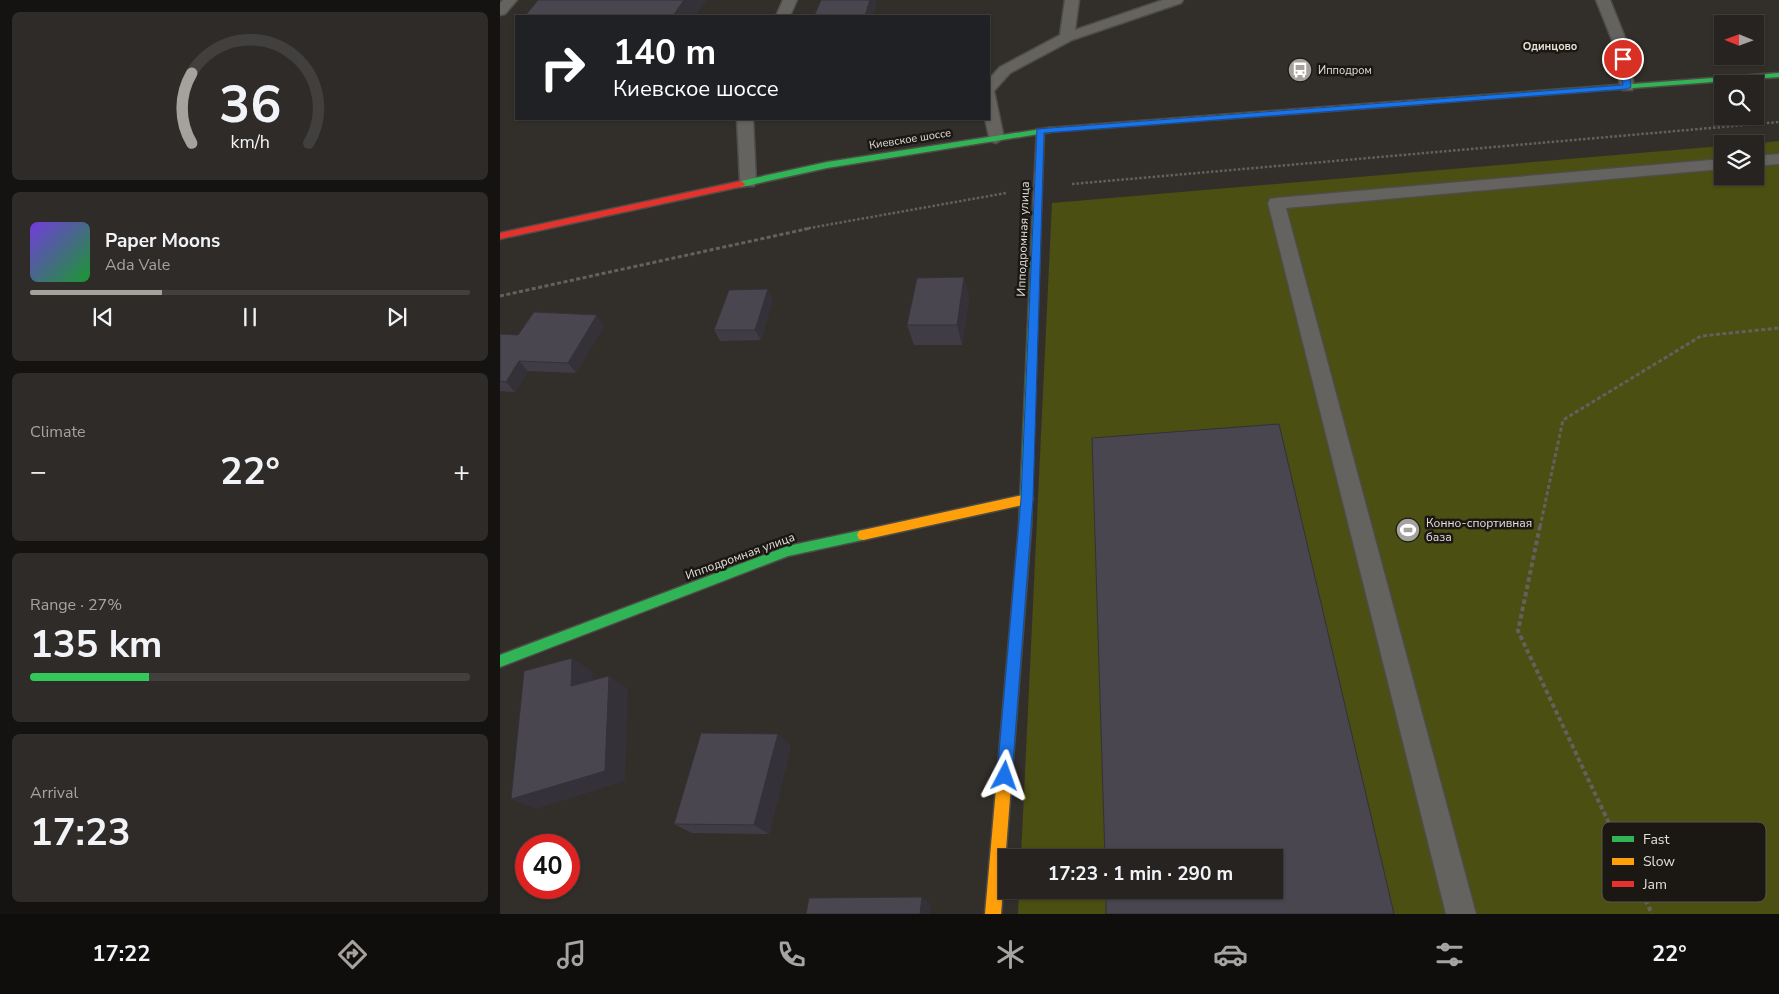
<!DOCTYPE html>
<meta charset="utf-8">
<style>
body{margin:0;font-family:"Nunito Sans",sans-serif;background:#2e2b29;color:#f1f3f6;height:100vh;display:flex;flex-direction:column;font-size:19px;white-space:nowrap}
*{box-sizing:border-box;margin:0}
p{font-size:16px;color:#a4a4a5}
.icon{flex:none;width:28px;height:28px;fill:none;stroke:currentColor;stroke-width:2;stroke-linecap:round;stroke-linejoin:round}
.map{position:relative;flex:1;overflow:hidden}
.details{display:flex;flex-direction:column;gap:12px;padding:12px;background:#151312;width:500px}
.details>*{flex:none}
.banner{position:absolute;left:15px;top:15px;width:475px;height:105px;border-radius:0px;box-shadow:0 1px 4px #0004,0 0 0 1px #42403e;background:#202124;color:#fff;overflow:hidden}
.needle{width:32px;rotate:271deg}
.buttons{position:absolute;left:1214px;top:15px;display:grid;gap:10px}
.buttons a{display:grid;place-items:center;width:50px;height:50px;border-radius:0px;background:#262320;box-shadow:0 1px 4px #0004,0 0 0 1px #42403e;font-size:25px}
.speed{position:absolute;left:15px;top:834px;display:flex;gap:10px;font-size:25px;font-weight:700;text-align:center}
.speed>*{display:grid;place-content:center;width:65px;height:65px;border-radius:50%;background:#262320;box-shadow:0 1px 4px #0004,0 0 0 1px #42403e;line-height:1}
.speed .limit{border:8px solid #d22;background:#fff;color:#111}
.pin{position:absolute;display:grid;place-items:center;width:42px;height:42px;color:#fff;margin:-21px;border:2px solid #fff;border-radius:50%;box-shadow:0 1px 5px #0007}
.me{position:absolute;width:55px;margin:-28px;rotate:4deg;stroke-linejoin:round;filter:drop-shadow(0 0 4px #0008)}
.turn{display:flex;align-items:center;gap:18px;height:105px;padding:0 15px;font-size:22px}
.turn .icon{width:65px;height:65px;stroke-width:2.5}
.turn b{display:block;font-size:35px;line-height:42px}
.big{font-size:38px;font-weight:700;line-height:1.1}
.details .widget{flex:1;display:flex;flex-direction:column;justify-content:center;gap:8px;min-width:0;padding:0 18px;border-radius:8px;background:#2e2b29}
.details .dial{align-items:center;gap:0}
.dial svg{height:130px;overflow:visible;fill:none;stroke:#42403e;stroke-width:7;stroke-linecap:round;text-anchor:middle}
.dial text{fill:#f1f3f6;stroke:none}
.song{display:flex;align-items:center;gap:15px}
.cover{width:60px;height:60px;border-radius:8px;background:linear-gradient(135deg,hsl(260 70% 55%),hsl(130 70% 35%))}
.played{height:5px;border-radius:2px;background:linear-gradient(90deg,#a5a19c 30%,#42403e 30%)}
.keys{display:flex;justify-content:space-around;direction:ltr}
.heat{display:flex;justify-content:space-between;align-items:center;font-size:28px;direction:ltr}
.charge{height:8px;border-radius:4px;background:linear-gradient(90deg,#34c759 27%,#42403e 0)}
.trip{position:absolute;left:498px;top:849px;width:285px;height:50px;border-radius:0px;background:#262320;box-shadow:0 1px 4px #0004,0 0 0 1px #42403e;font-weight:700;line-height:50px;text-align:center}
.tab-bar{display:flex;height:80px;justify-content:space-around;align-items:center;background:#0f0e0d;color:#a4a4a5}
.tab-bar .icon{width:35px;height:35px}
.tab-bar .on{color:#a5a19c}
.tab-bar b{font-size:22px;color:#f1f3f6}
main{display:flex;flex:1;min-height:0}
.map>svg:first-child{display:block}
.green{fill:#4b4f12}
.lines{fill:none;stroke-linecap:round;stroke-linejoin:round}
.lane-casing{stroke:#4e4c47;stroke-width:3}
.fast-casing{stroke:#4e4c47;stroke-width:3}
.slow-casing{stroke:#4e4c47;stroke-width:3}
.jam-casing{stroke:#4e4c47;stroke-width:3}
.path-far2{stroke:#63615d;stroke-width:2.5;stroke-dasharray:2.5 2;stroke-linecap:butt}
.path-far1{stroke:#63615d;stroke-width:3;stroke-dasharray:4 2.5;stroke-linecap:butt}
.path{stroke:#63615d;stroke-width:4;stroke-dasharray:4.5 3;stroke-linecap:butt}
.lane{fill:#65635f;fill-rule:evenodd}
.fast{fill:#30b455;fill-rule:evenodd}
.slow{fill:#ff9f0a;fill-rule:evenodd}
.jam{fill:#e5322d;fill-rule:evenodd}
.wall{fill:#403c45}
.shaded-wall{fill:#343138}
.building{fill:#4a4650;stroke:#343138}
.route{fill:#1a73e8;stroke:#114b97}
.labels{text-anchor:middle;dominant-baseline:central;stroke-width:5;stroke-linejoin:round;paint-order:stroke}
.far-neighbourhood-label{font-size:11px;font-weight:bold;fill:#e6dfd2;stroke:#1b1814}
.far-poi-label{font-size:11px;fill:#e3dfd9;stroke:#1b1814;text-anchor:start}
.far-street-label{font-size:11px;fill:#e3dfd9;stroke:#1b1814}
.street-label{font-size:12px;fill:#e3dfd9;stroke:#1b1814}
.poi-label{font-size:12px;fill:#e3dfd9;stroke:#1b1814;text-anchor:start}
.key{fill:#1b1814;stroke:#57544f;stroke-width:1}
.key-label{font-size:14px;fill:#e3dfd9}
</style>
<main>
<section class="details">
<div class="widget dial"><svg viewBox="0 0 100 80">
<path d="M14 69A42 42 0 1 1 86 69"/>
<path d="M14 69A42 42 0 0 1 14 26" stroke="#a5a19c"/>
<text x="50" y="56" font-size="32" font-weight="700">36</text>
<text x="50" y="72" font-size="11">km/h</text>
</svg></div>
<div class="widget">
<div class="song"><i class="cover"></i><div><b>Paper Moons</b><p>Ada Vale</p></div></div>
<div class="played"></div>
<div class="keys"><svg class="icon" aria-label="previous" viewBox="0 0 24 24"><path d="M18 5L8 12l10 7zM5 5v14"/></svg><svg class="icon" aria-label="pause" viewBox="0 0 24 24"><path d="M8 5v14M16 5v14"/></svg><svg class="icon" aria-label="next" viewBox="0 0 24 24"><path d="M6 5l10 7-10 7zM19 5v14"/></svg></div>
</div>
<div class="widget"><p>Climate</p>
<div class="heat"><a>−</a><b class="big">22°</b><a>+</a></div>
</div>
<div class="widget"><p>Range · 27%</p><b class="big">135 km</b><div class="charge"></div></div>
<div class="widget"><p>Arrival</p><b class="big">17:23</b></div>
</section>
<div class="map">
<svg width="1279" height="914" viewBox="0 0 1279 914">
<rect width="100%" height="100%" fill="#322f2a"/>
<path class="green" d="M1279,141v773h-761l1,-24h255v-32l-253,-1 31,-654 670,-57v30h33v-32h-3z"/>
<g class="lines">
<g class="lane-casing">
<path id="lane" d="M3,0h14l-12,14 -5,1v-12z
M283,0h14l-7,16h-14z
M565,0h14l-4,30 88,-30h20l-2,3 -109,37 -62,33 -16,18 10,47 -8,5 -6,-2 -5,-22h4v-40l11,-12 60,-32z
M1096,0h14l18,45 6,42 -2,3h-10l-2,-3 -6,-42z
M237,119h16l3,63 -2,4h-12l-2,-4z
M1279,154v10l-24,2v-10z
M1222,159v10l-436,39 190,706h-30l-178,-711 2,-4 6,-1z"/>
</g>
<g class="fast-casing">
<path id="fast" d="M1279,73v4l-360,27 -4,-2 4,-2z
M548,128h3v4l-224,36 -86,19 -4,-3 4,-3 86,-19z
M537,207l4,3 -10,317 -2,4 -4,1 -4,-1 -2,-4 14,-317z
M363,530l4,1 2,4 -2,4 -79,17 -288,111v-12l288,-109z"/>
</g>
<g class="slow-casing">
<path id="slow" d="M919,100l4,2 -1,2 -374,28 -4,-2 4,-2z
M537,129l7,2 -3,79 -4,3 -4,-3z
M527,494l4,2 2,3 -2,3 -4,2 -164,36 -4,-1 -2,-4 2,-4 4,-1z
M525,522l4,1 2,4 -30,387h-16l34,-387 2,-4z"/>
</g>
<g class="jam-casing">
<path id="jam" d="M241,181l4,3 -1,2 -244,53v-6z"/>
</g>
<path class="path-far2" d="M572,184l707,-62
M304,229l202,-36"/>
<path class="path-far1" d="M0,296l311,-68
M1040,527l23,-107 138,-84 78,-8"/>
<path class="path" d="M1040,526l-22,105 134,283"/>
<use href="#lane" class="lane"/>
<use href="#fast" class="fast"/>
<use href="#slow" class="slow"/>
<use href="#jam" class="jam"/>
</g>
<path class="wall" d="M464,277l5,21 -7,47h-48l-7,-20z
M273,299l-12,41 -41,1 -6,-11z
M104,326l-28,47 -48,-2 -13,21 -15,-1v-57l18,1z
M278,734l13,12 -22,88 -77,-1 -18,-9z"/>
<path class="shaded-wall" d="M184,0h23l-11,16h-23z
M370,0h7l-4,16h-8z
M464,277l5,21 -7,47 -5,-20z
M268,289l5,10 -12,41 -6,-10z
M97,315l7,11 -28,47 -8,-10z
M19,361l9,10 -13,21 -9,-10z
M72,658l21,14 -2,28 -20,-14z
M109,676l19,13 -3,92 -89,28 -25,-10z
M278,734l13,12 -22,88 -15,-9z
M422,897l9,7 -1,10h-10z"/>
<path class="building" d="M38,0h146l-11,16h-148z
M321,0h49l-5,16h-51z
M464,277l-7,48h-50l10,-47z
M268,289l-13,41h-41l15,-40z
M34,312l63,3 -29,48 -49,-2 -13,21 -6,-1v-47l18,1z
M779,424l115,490h-288v-24h168v-32h-169l-13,-420z
M72,658l-1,28 38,-10 -4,95 -94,28 13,-128z
M201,733l77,1 -24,91 -80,-1z
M422,897l-2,17h-114l3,-16z"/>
<path class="route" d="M1123,57l4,2 4,28 -4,2 -583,44 -11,366 -21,277 -2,5 -5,2 -5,-2 -3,-5 24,-277 16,-370 586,-44 -4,-26z"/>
<defs>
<g id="bus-disc" transform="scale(1.25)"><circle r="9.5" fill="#a5a19c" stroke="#1b1814"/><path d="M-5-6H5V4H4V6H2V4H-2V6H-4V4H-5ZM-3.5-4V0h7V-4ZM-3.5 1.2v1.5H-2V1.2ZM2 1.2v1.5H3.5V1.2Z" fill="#fff"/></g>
<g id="stadium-disc" transform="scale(1.25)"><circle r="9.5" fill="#a5a19c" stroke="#1b1814"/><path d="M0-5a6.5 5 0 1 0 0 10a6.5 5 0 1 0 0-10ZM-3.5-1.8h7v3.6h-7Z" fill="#fff"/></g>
</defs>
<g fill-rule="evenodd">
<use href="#bus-disc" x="800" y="70"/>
<use href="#stadium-disc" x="908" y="530"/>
</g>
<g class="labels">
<g class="far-neighbourhood-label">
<text x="1050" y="46">Одинцово</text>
</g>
<g class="far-poi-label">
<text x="818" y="70">Ипподром</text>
</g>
<g class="far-street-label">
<text transform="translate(410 139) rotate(-9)">Киевское шоссе</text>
</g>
<g class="street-label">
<text transform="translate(523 239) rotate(-88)">Ипподромная улица</text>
<text transform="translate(240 556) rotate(-20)">Ипподромная улица</text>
</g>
<g class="poi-label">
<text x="926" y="523">Конно-спортивная<tspan x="926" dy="14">база</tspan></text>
</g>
</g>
<rect x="1102" y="822" width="164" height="80" rx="8" class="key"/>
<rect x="1112" y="836" width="22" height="6" fill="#30b455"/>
<rect x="1112" y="858" width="22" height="7" fill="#ff9f0a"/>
<rect x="1112" y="881" width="22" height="6" fill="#e5322d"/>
<g class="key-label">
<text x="1143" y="844">Fast</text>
<text x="1143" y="866">Slow</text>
<text x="1143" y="889">Jam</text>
</g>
</svg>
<div class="buttons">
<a><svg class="needle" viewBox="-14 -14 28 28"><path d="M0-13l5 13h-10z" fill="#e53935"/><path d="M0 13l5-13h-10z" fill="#a4a4a5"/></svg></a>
<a><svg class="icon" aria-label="search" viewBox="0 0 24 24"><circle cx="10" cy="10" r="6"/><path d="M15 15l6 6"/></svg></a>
<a><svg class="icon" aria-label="layers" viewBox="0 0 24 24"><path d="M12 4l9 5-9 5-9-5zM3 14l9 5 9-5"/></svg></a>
</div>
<div class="speed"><div class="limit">40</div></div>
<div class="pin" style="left:1123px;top:59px;background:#d93025"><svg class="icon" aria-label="arrive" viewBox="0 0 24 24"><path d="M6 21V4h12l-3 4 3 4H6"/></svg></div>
<svg class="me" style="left:505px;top:776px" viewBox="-20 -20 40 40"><path d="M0-17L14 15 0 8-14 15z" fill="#1a73e8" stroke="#fff" stroke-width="4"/></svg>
<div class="trip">17:23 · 1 min · 290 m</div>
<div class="banner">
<div class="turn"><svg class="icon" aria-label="right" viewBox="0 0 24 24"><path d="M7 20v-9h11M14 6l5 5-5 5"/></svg><div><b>140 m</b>Киевское шоссе</div></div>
</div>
</div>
</main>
<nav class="tab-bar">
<b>17:22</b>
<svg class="icon on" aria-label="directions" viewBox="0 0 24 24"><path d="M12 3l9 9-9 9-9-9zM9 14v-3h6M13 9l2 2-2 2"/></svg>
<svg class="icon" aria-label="music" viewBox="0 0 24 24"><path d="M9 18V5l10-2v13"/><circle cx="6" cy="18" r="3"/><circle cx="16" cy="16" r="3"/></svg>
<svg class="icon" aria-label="phone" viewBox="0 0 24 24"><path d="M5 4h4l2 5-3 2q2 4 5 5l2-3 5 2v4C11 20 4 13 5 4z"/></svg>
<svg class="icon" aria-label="climate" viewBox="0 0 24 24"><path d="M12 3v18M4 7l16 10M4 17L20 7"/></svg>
<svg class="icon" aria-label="car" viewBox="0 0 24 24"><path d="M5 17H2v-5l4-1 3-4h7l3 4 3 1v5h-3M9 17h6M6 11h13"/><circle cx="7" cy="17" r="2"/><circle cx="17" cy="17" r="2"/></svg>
<svg class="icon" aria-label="filters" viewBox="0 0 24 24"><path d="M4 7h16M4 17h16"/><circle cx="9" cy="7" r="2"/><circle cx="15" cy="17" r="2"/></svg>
<b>22°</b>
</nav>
